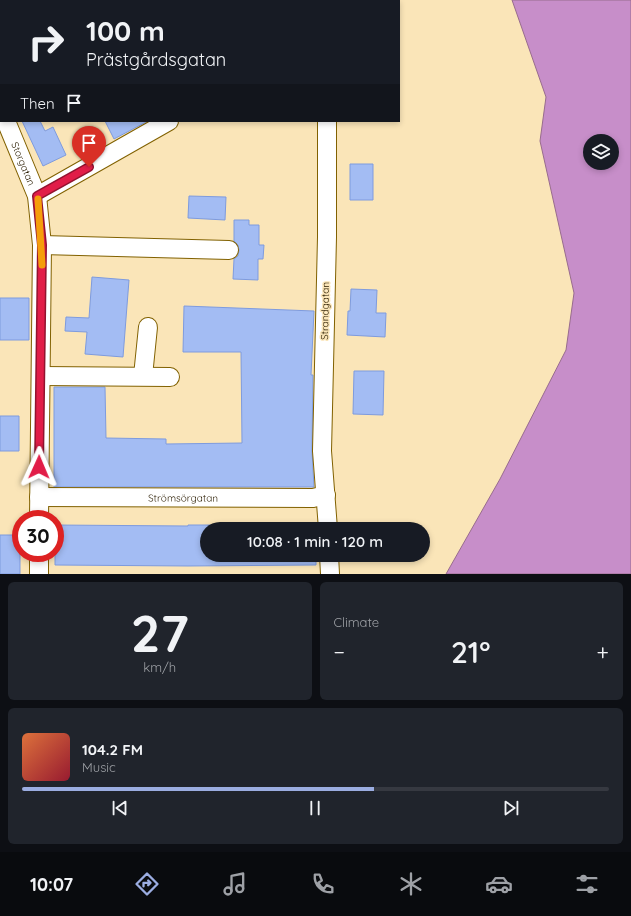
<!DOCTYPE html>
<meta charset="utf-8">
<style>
body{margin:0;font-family:Quicksand,sans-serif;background:#20242c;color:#f1f3f6;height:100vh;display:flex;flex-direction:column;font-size:15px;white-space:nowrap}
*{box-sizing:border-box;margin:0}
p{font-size:13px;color:#9ea1a6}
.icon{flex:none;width:22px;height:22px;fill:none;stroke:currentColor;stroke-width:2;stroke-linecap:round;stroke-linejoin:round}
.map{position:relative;height:574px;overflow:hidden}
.panel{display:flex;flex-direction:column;gap:8px;padding:8px;background:#0d0f14;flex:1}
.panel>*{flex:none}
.guide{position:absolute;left:0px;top:0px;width:400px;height:122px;box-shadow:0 2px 6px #0003;background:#171b24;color:#f1f3f6;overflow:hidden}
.controls{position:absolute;left:583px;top:134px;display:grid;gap:8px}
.controls a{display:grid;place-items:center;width:36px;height:36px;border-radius:50%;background:#171b24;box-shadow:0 2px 6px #0003;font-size:20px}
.speed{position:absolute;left:12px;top:510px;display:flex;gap:8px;font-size:20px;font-weight:700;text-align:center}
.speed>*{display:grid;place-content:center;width:52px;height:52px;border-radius:50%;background:#171b24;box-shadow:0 2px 6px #0003;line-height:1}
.speed .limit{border:6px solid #d22;background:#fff;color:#111}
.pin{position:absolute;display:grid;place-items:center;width:34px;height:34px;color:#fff;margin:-41px -17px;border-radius:50% 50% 50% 0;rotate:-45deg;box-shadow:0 0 4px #0007}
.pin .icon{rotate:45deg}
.me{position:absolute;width:44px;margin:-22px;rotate:1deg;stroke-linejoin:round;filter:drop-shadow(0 0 3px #0008)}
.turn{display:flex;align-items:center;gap:14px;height:84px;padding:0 20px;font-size:18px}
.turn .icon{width:52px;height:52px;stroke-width:2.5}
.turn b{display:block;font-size:28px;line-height:34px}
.then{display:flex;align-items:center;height:38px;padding:0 20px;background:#0003;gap:8px;font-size:15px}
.big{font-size:30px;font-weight:600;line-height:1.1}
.panel .widget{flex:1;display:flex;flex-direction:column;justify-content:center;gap:6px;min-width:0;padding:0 14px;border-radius:6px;background:#20242c}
.panel .dial{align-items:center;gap:0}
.dial b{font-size:52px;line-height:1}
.song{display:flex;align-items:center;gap:12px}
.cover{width:48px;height:48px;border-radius:6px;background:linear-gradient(135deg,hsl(20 70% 55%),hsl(350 70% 35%))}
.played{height:4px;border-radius:2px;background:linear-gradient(90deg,#9bade1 60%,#363941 60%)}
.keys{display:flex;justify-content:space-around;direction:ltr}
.heat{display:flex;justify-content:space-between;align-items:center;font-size:22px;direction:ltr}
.panel .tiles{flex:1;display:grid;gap:8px;grid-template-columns:1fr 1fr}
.widget:last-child{grid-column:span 2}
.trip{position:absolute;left:200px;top:522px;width:230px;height:40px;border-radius:20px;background:#171b24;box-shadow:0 2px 6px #0003;font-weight:600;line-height:40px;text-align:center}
.tabs{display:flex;height:64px;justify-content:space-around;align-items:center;background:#090b0e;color:#9ea1a6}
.tabs .icon{width:28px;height:28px}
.tabs .selected{color:#9bade1}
.tabs b{font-size:18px;color:#f1f3f6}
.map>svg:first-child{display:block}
.water{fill:#c78ec9;stroke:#986c8d;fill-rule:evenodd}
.building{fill:#a3bcf3;stroke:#7e9bde}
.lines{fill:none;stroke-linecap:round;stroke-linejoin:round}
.minor-casing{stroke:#816101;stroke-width:20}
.minor{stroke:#fff;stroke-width:18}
.route-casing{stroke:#92132f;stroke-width:10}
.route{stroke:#e11d48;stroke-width:7}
.slow{stroke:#f59e0b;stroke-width:7}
.labels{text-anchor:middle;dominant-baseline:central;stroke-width:3;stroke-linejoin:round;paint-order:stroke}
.street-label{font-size:10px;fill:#2a1c00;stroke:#fae5b8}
</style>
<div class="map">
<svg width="631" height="574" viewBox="0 0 631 574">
<rect width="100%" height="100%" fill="#fae5b8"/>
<path class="water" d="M512,0h119v574h-185l54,-95 66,-129 8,-57 -34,-152 6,-44zM590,141h22v22h-22z"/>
<path class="building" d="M22,121h18l5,10 8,-4 13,28 -23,11z
M105,121h43l-34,18z
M350,164h23v36h-23z
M189,196l37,1 -1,23 -37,-2z
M234,220h15v5h10v20h5l-1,14h-5v21l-25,-1 1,-20 4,-3 1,-6 -1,-5 -4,-4z
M92,277l37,3 -6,77 -38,-3 2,-22 -22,-1 1,-14 23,1z
M351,289l26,1 -1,23h10l-1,24 -38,-2 1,-24h2z
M0,298h29v42h-29z
M184,306l130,5 -3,64h2l-1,76 2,36h-260v-100h51l1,51 60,1v5l76,-1 -1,-91h-58z
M354,371h30l-1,44 -30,-1z
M0,416h19v35h-19z
M55,525l133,1v-1h126v4h-107v26h109v10l-128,1 -133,-1z
M0,535h20v39h-20z"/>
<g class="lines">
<g class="minor-casing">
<g id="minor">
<path d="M46,0l1,1"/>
<path d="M215,0l1,1"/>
<path d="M279,0l1,1"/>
<path d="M0,37h1"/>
<path id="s1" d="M6,121l31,75 5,49 -3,274"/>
<path d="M327,121v116l-5,214 6,78"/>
<path d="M37,196l132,-75"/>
<path d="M42,245l187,5"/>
<path d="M41,376l129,1"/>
<path d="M143,376l5,-49"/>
<path id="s2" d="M39,497l274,1 13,-3"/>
<path d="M39,553v21"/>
<path d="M329,555l1,19"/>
</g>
</g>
<use href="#minor" class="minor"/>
</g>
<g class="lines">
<g class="route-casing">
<path id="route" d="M39,467l3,-222 -5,-49 52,-29"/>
</g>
<use href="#route" class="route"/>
<path class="slow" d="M38,199l4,66"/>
</g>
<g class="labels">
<g class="street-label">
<text stroke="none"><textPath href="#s1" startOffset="46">Storgatan</textPath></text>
<text transform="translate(325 311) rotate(-89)">Strandgatan</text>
<text stroke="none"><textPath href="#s2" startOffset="144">Strömsörgatan</textPath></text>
</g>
</g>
</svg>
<div class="controls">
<a><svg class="icon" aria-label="layers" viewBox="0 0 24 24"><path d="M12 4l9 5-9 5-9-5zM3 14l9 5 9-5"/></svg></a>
</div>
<div class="speed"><div class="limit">30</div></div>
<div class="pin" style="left:89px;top:167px;background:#d93025"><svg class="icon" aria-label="arrive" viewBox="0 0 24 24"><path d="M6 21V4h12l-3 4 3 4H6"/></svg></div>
<svg class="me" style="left:39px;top:467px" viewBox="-20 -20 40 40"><path d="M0-17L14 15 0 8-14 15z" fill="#e11d48" stroke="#fff" stroke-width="4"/></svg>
<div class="trip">10:08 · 1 min · 120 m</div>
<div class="guide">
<div class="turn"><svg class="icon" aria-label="right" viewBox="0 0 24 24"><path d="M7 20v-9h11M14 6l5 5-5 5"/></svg><div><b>100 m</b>Prästgårdsgatan</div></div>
<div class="then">Then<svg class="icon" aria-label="arrive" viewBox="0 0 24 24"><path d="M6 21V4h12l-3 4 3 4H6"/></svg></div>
</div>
</div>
<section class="panel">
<div class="tiles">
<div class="widget dial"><b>27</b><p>km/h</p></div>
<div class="widget"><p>Climate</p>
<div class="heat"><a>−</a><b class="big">21°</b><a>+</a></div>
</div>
<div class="widget">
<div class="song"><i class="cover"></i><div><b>104.2 FM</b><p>Music</p></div></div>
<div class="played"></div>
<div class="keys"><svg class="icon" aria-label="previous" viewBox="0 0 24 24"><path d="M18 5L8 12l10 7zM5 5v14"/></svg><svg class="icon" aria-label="pause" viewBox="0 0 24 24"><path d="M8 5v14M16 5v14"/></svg><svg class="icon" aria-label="next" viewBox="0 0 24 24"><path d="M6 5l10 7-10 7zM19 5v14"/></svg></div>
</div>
</div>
</section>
<nav class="tabs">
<b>10:07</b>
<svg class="icon selected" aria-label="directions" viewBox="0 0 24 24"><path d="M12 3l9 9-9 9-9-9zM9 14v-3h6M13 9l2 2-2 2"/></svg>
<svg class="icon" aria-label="music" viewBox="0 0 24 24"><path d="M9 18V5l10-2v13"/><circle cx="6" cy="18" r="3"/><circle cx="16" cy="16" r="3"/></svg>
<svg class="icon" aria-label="phone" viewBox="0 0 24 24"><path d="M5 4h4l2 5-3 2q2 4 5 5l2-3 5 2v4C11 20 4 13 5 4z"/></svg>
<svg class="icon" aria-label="climate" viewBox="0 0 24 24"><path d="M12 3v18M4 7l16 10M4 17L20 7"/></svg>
<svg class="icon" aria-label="car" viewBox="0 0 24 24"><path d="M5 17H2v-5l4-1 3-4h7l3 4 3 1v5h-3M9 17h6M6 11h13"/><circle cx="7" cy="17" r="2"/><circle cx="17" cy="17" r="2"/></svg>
<svg class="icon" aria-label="filters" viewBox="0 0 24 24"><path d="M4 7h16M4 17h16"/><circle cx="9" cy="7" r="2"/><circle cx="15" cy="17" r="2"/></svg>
</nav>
